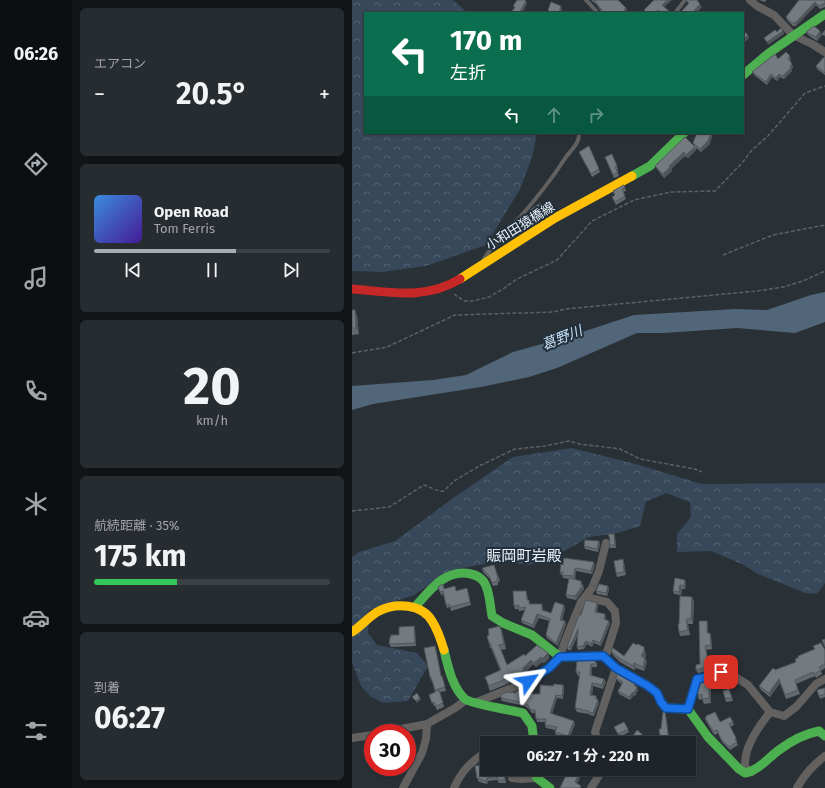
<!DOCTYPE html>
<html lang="ja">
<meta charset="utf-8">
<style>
body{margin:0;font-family:"Fira Sans","Noto Sans JP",sans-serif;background:#272c30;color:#f1f3f6;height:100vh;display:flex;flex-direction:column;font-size:15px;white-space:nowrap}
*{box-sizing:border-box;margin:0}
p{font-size:13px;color:#a1a4a8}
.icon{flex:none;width:22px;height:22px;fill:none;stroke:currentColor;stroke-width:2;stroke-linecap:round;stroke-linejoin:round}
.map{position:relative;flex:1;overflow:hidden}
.sheet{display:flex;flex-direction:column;gap:8px;padding:8px;background:#111416;width:280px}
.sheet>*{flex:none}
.top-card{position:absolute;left:12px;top:12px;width:380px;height:122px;border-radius:0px;box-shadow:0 1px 3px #0004,0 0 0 1px #3c4145;background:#0b6e4f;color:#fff;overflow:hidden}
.speed{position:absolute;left:12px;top:724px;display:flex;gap:8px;font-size:20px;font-weight:700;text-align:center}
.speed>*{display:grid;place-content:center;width:52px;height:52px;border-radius:50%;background:#1f2428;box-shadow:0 1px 3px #0004,0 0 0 1px #3c4145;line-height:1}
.speed .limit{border:6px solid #d22;background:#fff;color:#111}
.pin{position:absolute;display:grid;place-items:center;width:34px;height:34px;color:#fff;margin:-17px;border-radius:8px;box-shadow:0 2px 6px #0006}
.me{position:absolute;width:44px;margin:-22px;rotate:58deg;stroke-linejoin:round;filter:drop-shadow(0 0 3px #0008)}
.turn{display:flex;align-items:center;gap:14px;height:84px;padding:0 20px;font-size:18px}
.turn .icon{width:52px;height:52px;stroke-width:2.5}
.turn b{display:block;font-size:28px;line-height:34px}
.lanes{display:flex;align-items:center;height:38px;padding:0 20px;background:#0003;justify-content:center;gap:20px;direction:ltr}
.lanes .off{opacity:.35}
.big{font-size:30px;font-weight:700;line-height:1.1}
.sheet .tile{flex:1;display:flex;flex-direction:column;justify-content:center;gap:6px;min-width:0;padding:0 14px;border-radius:6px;background:#272c30}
.sheet .dial{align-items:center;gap:0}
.dial b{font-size:52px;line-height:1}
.song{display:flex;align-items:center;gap:12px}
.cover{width:48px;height:48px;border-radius:6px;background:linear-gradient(135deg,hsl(210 70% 55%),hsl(260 70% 35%))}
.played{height:4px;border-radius:2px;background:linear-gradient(90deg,#a6aeb5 60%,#3c4145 60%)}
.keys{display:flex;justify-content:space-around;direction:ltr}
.heat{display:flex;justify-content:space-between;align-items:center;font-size:22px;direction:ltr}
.charge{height:6px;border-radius:3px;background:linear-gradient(90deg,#34c759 35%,#3c4145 0)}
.trip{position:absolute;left:128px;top:736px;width:216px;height:40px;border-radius:0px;background:#1f2428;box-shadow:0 1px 3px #0004,0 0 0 1px #3c4145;font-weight:700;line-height:40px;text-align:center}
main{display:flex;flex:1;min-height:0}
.tabs{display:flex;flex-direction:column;width:72px;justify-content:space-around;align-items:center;background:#0c0e10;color:#a1a4a8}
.tabs .icon{width:28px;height:28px}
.tabs .selected{color:#a6aeb5}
.tabs b{font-size:18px;color:#f1f3f6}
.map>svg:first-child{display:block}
.forest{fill:url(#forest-crowns)}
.water{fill:#516678}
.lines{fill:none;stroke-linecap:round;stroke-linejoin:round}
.path{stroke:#606061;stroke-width:1.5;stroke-dasharray:4 2;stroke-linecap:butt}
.lane{stroke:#62615f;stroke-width:4}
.street{stroke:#62615f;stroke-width:8}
.fast{stroke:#4caf50;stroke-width:9}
.slow{stroke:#ffc107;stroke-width:9}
.jam{stroke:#c62828;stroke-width:9}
.wall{fill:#636a6f}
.shaded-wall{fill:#50565a}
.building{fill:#737b81;stroke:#50565a}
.route-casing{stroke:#114b97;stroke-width:10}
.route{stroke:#1a73e8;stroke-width:7}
.labels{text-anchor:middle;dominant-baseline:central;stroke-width:4;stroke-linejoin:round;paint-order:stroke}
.street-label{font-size:13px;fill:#e9f2f9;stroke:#23303c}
.water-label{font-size:14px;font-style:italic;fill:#c8e2fa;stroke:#23303c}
.quarter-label{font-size:15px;fill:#e9f2f9;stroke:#23303c}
</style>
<main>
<nav class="tabs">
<b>06:26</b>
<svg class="icon selected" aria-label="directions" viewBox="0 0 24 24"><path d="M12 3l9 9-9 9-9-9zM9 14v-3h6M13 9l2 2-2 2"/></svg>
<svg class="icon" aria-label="music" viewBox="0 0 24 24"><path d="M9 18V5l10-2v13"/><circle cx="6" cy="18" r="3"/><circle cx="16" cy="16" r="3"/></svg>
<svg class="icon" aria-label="phone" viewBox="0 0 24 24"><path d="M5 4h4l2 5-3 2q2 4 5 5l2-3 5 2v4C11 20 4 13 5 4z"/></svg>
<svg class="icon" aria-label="climate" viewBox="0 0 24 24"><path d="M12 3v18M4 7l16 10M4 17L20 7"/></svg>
<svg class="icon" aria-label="car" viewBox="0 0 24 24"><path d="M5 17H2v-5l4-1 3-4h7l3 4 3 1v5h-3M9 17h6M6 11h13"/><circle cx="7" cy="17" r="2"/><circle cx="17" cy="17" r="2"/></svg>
<svg class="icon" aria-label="filters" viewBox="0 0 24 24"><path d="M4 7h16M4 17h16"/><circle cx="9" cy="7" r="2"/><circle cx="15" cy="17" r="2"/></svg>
</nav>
<section class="sheet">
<div class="tile"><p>エアコン</p>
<div class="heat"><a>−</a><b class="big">20.5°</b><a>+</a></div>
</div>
<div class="tile">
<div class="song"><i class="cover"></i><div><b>Open Road</b><p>Tom Ferris</p></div></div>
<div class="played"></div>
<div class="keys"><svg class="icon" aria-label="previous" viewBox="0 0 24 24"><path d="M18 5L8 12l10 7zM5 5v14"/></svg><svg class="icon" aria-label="pause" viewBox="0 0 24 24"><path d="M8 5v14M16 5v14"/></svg><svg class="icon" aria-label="next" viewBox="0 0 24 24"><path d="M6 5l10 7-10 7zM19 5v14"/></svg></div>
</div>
<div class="tile dial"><b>20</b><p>km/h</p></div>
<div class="tile"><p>航続距離 · 35%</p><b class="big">175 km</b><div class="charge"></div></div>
<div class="tile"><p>到着</p><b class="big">06:27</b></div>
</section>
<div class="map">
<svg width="473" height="788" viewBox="0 0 473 788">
<defs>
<pattern id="forest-crowns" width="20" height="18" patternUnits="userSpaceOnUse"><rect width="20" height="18" fill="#364859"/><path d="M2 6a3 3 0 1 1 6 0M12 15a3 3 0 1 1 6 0" fill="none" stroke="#536372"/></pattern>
</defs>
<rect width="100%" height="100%" fill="#293036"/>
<path class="forest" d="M0,0h101l15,13h-103v120h172l-5,25 -12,31 -34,56 -60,21 -44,6 -30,-1z
M220,448l67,17 63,19 123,-1v100l-8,11 -12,-1 -49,-20 -12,-8 -33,-14 -34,1v-18l14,-17 -1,-15 -24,-9 -20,9 -6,24 -22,7 -29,4 -39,22 -21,6 -28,-4 -50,9 -37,25 -45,15 -1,23 9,12 40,8 11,13 -20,35 -25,2 -13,-7 -9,-10 -5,-13 -4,-11v-105l7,-5 36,-11 61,-45 57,-39z"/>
<path class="water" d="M473,292v30l-30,11 -58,-5 -73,5h-27l-80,35 -28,9 -48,10 -108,17 -21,6v-24l81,-6 33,-5 47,-23 54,-15 67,-22 102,-6 31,1 44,-15z"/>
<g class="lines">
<path class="path" d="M371,255l50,-20 52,-10
M102,294l10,7h9l16,-4 14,-8 14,-10 40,-19 35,-39 42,-21 37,-8 44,-1 27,-28 10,-13 16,-14 37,-43 20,-7
M0,353l35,-6 68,-32 98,-3 12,-3 192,-18 26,-4 20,-6 22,-10
M0,511l37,-4 35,-22c7,2 13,7 20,6l10,-10 25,-15 36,-17 30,-3 24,-5 11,3 40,5 20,10 55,10 7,3"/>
<path class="lane" d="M234,0l12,13
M323,13l10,-13
M131,261c9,-17 25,-31 38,-45 16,-18 32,-39 45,-59 5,-7 14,-14 13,-24"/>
<path class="street" d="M398,0l7,6 17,9 19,20 19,9 13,8
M234,597l21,5 8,9 1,12 -11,35
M125,702l52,-21 20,-13 11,-11 5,-16 16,-39 11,-14 7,-17 7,-28
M336,709l9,-30 24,-7 11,3 16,10 22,27 14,4 12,-9 20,-23 9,-5
M29,733l46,-9 28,-16 11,-8
M0,738l21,-3
M147,743l6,-2h3v2
M247,743l-4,-11 21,-64
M158,769l2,9 9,1 16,-1
M400,772l-7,-5c-1,-21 13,-39 25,-55
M51,788l19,-35 4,-14 1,-15
M102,788c8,-18 17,-26 33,-37
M239,788l12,-19
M445,788c7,-13 16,-23 28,-32"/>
<path class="fast" d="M391,75l26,-22 56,-39
M280,176l18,-10 34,-33
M63,607c15,-17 31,-39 56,-33 5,1 10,4 13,8 6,9 6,24 8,34l11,7 29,12 28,22 43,-1 13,12 32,18 9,7 4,9 5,6 22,1 20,28 31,32 6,4c13,-2 23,-15 34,-23 12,-9 25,-16 40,-19l6,5
M92,650c4,16 8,37 21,49 4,4 49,12 58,14l9,13 2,17
M181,769l4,9 13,10"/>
<path class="slow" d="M108,279l95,-61 77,-42
M0,632c10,-6 17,-16 27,-21 17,-9 43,-7 53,10 6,9 9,19 12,29"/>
<path class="jam" d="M0,289c38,3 74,11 108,-10"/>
</g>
<path class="wall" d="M239,0h27l8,8 1,3 -1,2h-24l-5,-8z
M407,0h7l-1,2z
M447,0h26v7l-5,2 -4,-4 -20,21h-3l-6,-6 -1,-3z
M454,32l16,3 -5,6 -9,-6z
M473,56v19l-8,-6 -1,-3z
M426,59h13l-1,1 3,7 -1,2v2l-8,8 -4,-2 -3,4 -5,-4 -5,8 -13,-10 -2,-3z
M341,143l17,1 -9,8 -5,-4v2l-8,8 -3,-2 -14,13 1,2 -8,7 -7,-9 -2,-3 39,-21z
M237,146l11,26 -8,5 -13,-25z
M260,154l6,15 -1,1 2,6 -5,2 -9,-21z
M272,185l2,6 -3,1 3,7 -10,6 -4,-8 3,-1 -2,-5z
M0,310l5,6 2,18 -7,1z
M262,534l1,3 1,11h-6l-1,-3 1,-6z
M247,541l1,3 -2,8 -13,-3 -1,-3z
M272,563l2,12 -9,2 -1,-4z
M209,564l34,1 -3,9 -16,-3 -1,9 8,5 1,4 -8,11 -9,-2 -1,-3 3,-16 -6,-1 -1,-3h-1l-1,-3z
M142,565l6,16 -2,1v3l-5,1 -3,-7 -7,-7 -1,-4z
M323,578l11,5 -1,6h-3l-1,6 -7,-1 -1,-3z
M256,586l1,4 -2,6 -10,-2 -1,-3z
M86,587l18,4 11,-3 4,17 -20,6 -1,-4 -3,1 -4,-14 -2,1z
M174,591l1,3 1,6 2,3v1l13,3v3l8,3 14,-5 -3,13h3l1,3 -8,22 -11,-8 -1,-3 3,-14 -10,-3 -5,10 -12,-5 -1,-3 4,-10 -6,1 -1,-2h-3l-1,-3z
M342,601l-1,23h-5l2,11 -10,1 -1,-4v-8z
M245,603l1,3 -1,6 9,5v3l3,1 1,3 -9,22 -7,-3 -2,4 -5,-3 -3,5 -6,1 -1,-3 1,-12 -7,15h-3l-1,-3 14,-32z
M356,624v9l3,3 1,13 -6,1 4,20 -12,3 -2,-3 4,-6z
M62,626l1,4 1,16 -25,1 -2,-3 10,-9z
M148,626l2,5 4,18 -5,1 6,15 18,-9 23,-3 1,5 -5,5 -2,-1 -6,5 -3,-3 -8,9 1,3 -36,15 -5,-14 15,-7 -9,-22h-1l-1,-5v-8z
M84,649l5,27 2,3 3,12 -6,1 4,15 -7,3 -2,-4h-1l-5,-11 6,-3 -3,-12 -1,1 -1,-4z
M473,650v18l-4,3 1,3 -6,4 -1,-2 -19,8 4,10 -14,5 -6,-16 -10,14 -9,-7 -2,-4 16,-16 21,-8z
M259,651l13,5 21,-4 1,4 -1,2 2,4 -3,9 -8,-3 -2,2 -14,-8 -7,-7z
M225,660l20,3v4h-5v9l14,6 -3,7 -10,-3 -1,9 4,1 3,7 -5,13 -4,-1 -1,-1 -12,-2 -2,-4 5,-32h-2l-2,-4z
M357,676l2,5v22l-7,1 -2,-5 -3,1 -1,-5z
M264,678l19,6 3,6 -3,6 -1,-1 -4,5 -11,-6 -1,-3 4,-7 -4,-3z
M211,685l1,3 -1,11 -6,-1 -5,16 23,10 -6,15 -13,-4 -1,-3 1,-2 -10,-2 -1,-3v-3h-8l-2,-9h-3l-3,-4 -4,-3 -23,-5 -1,-3 21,-6v2h18l13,-8z
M473,688v9l-5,2 -3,-9z
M377,689l4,12 -7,1 -3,-11z
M353,718l15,4h13l1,3 -4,2 6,11 1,3h-1l2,4 -8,5 -8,-8 -4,-9 -3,2 -2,-2 -7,-12z
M262,727l14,2 1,3 -9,5z
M152,769l2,14h-7l-2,-3 -9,1 -1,3 -8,-2 -2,-4z
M163,769h9v4h-7z"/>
<path class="shaded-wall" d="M316,0h4l-9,8 -1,-3z
M174,1l1,3 -5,9h-3z
M463,2l1,3 -20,21 -1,-3z
M348,4l2,3 -6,6h-4z
M209,6l1,3 -1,4h-2z
M274,8l1,3 -1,2h-3l1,-3z
M431,31l1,3 -16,11 -1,-3z
M468,31l2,4 -5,6 -1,-4z
M396,35l1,3 -6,6v-4z
M438,56l1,3 -2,2 -1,-3z
M440,64l1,3 -1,2v2l-8,8 -1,-3 7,-10z
M419,74l1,3 -5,8 -1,-3z
M427,74l1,3 -3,4 -1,-3z
M359,133h2l-3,11 -9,8 -1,-3z
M343,147l1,3 -8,8 -2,-3z
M332,152l1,4 -14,13 1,2 -8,7 -1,-4 6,-8z
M192,209l2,4 -15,10 -1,-3z
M167,228l1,4 -22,14 -1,-3z
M3,310l2,6 2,18 -3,-6z
M262,534l1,3 1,11 -1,-3z
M247,541l1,3 -2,8 -1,-3z
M271,559l1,4 2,12 -2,-3z
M242,562l1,3 -3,9 -1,-3z
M223,568l1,3 -1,9 -1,-4z
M333,580l1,3 -1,6 -1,-3z
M229,581l2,4 -1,1 1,-1 1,4 -8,11 -1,-4 6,-11z
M328,585l2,4 -1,6 -2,-3z
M256,586l1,4 -2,6 -1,-3z
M340,597l2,4 -1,23 -2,-5z
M245,603l1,3 -2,9 -1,-3z
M212,605l1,3 -4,15 -1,-3z
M185,614l2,4 -5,10 -1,-3z
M253,614l1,3 -1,5 -1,-3z
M334,619l2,5 2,11 -2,-5z
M213,621l1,3 -8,22 -2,-3z
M257,621l1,3 -9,22 -1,-3z
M355,621l1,3v13l-1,-4z
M62,626l1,4 1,16 -1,-3z
M148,626l2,5 4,18 -2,-5z
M226,629l1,3 -8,18 -1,-3z
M358,633l1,3 1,13 -1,-4z
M241,640l1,3 -2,4 -1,-3z
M234,641l1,3 -3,5 -1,-3z
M83,646l1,3 6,31 -1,-4z
M292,647l2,9 -3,4 -2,-4z
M196,653l1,5 -5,5 -2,-4z
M189,657l1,5 -6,5 -2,-4z
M293,658l2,4 -3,9 -1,-4z
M179,660l2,4 -8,9 -2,-5z
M282,663l2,5 -2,2 -1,-4z
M239,664l1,3v12l-2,-4z
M357,676l2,5v22l-2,-5z
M252,679l2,3 -3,7 -1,-4z
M427,679l1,3 -10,15 -1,-4z
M240,683l1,3 -1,12 -2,-3z
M211,685l1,3 -1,11 -1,-3z
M285,687l1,3 -3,6 -1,-3z
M281,692l1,3 -4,5 -1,-3z
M204,695l1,3 -6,18 -1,-3z
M244,696l3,7 -5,13 -1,-3z
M68,698l1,2 -5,3v-2z
M313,711l1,5 4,27 -1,-2z
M222,721l1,3 -6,15 -1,-3z
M290,734l1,1 -5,6v-2z
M151,769h1l2,14 -1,-3z
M231,769h3l-3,6 -1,-4z
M229,771l1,3 -6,12 -1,-4z
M135,778l1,3 -1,3 -1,-3z"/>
<path class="building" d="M165,0h8l1,1 -7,12h-8l4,-6 -2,-1z
M242,0h24l8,8 -2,2 1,1 -2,2h-19z
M302,0h14l-6,5 8,7 -1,1h-8l-3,-3 -2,3h-10l-2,-3z
M335,0h10l3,4 -8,9h-12l9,-10 -3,-2z
M447,0h26v4h-2l-4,2 -4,-4 -20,21h-3l-6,-6z
M199,2l10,4 -2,7h-8l-3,-3z
M462,26l6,5 -4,6 -10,-5z
M429,28l2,3 -16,11 -3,-4 11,-8 2,2z
M473,30v6l-3,-2z
M391,31l5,4 -5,5z
M434,52l4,4 -2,2 4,6 -2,2 1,2 -8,8 -4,-2 -3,4 -5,-4 -5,8 -14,-10 23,-18 3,5z
M473,56v17l-9,-7z
M345,133h14l-3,8 -8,8 -7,-6z
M333,137l10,10 -9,8 -2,-3 -15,14 1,1 -7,7 -8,-8z
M237,146l10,23 -8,5 -12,-22z
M260,154l5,12 -2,1 3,5 -5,3 -8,-18z
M272,185l1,3 -3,1 3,7 -10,6 -3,-5 3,-2 -2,-4z
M188,203l4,6 -14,11 -3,-5 3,-3 -1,-1z
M163,224l4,4 -22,15 11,-13z
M0,310h3l1,18h-4z
M256,534h6l1,11h-6l1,-6z
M233,540l14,1 -2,8 -13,-3z
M212,558l30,4 -3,9 -16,-3 -1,8 -12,-1 1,-3h-3l1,-8 2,1z
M271,559l1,13 -8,1 -2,-12z
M142,565l4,13 -1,1v2l-5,2 -3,-7 -7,-8z
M217,578l12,3v4h2l-8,11 -9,-1z
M323,578l10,2 -1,6 -4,-1 -1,7 -6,-1z
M91,584l1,5 11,-3 1,5 11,-3 3,14 -20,5 -1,-3 -3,1 -3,-14 -3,1 -2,-5z
M247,584l9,2 -2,7 -10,-2z
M161,591h13l1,9h2v4h13v6l9,3 4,-11 9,3 -4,15 5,1 -9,22 -10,-8 4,-16 -13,-5 -4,11 -12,-5 5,-13 -8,1 1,-3 -5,1z
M328,596l12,1 -1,22h-5l2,11 -9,2 -1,-8h1z
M234,600l11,3 -2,9 10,2 -1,5 5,2 -9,22 -7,-3 -2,4 -5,-3 -3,5 -6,1 1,-18 -8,18h-3l12,-32h2l4,-13z
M347,621h8v12h3l1,12 -6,1 4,20 -13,4v-5l4,-1z
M62,626l1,17 -26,1 1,-7h1v-2h8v-8z
M148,626l4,18 -5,1 8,20 17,-11 1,2 12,-11 11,8 -6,6 -1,-2 -7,6 -3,-3 -8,8 1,3 -35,15 -4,-9 16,-7 -11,-27h-1l-2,-7 2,-1 -1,-6z
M473,639v8l-3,-7z
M281,643l4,2 1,-1 6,3v4l-3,5 4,2 -2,9 -9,-4 -1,3 -14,-8 -8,-7 2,-3 11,8z
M469,643l4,7v14l-6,3 2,3 -7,4 -1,-2 -18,8 3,10 -13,5 -6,-16 -10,14 -10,-7 14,-18 2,2 21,-8 -1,-3 3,-1v-2l17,-7 -2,-3z
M83,646l6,30h1l3,11 -10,3 -4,-13h-1l-6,-29z
M225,660h19l-1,4h-4l-1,11 14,4 -2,6 -10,-2 -2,12 6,1v3l2,1 -5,13 -4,-1v-1l-14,-3 5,-36h-4z
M265,674l18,10 -1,2 3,1 -3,6 -1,-1 -4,5 -11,-6 5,-9 -7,-4z
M357,676v22l-7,1v-5l-4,1 -1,-8 3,-9z
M202,684l9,1 -1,11 -6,-1 -6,18 24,8 -6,15 -13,-4 2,-5 -12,-2 1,-6h-10l-1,-9h-4l-3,-5 -5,-2 -22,-5v-3l6,-3 9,1v-2l6,1v2h18v-9l13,1z
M473,688v6l-6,2 -2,-6z
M377,689l3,9h-7l-2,-7z
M87,690l4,13 -7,3 -2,-4 -2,1 -3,-8z
M65,693l3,5 -4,3 -4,-4z
M313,711l4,30h5v2h-15l-1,-7h2l-1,-7h2l2,-17z
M363,712l5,10 10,-5 3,5 -4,2 7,14 -1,1 2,3 -8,5 -8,-8 -4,-9 -3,1 -2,-2 -7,-11h1v-2z
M272,722l4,7 -10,5 -4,-7z
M285,730l5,4 -4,5 -5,-3z
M170,737v6h-10v-5z
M267,739l4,4h-8z
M135,764v5h16l2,11h-7l-1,-4 -10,2 -1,3 -9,-3 -2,-12z
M163,769h8v1h-8z
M217,769h14l-1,2h-1l-6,11 6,4 -1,2h-20z"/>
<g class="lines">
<g class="route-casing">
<path id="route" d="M176,681l21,-13 11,-11 43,-1 13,12 32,18 9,7 4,9 5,6 22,1 9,-30 5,-1 19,-6"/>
</g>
<use href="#route" class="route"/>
</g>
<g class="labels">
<g class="street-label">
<text transform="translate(168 226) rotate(-32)">小和田猿橋線</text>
</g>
<g class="water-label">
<text transform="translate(210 338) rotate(-22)">葛野川</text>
</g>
<g class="quarter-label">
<text x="172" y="556">賑岡町岩殿</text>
</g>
</g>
</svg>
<div class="speed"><div class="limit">30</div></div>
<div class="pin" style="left:369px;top:672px;background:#d93025"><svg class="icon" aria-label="arrive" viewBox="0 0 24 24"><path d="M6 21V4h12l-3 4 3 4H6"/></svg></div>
<svg class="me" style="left:176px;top:681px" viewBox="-20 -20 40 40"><path d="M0-17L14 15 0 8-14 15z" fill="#1a73e8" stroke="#fff" stroke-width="4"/></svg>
<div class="trip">06:27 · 1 分 · 220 m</div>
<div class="top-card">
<div class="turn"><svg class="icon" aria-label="left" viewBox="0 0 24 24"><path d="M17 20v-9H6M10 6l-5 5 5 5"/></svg><div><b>170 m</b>左折</div></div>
<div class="lanes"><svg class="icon" aria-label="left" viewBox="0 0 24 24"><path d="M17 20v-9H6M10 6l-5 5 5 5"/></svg><svg class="icon off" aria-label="ahead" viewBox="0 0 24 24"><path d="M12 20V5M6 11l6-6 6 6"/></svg><svg class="icon off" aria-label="right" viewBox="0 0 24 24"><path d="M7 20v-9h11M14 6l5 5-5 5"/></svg></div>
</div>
</div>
</main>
